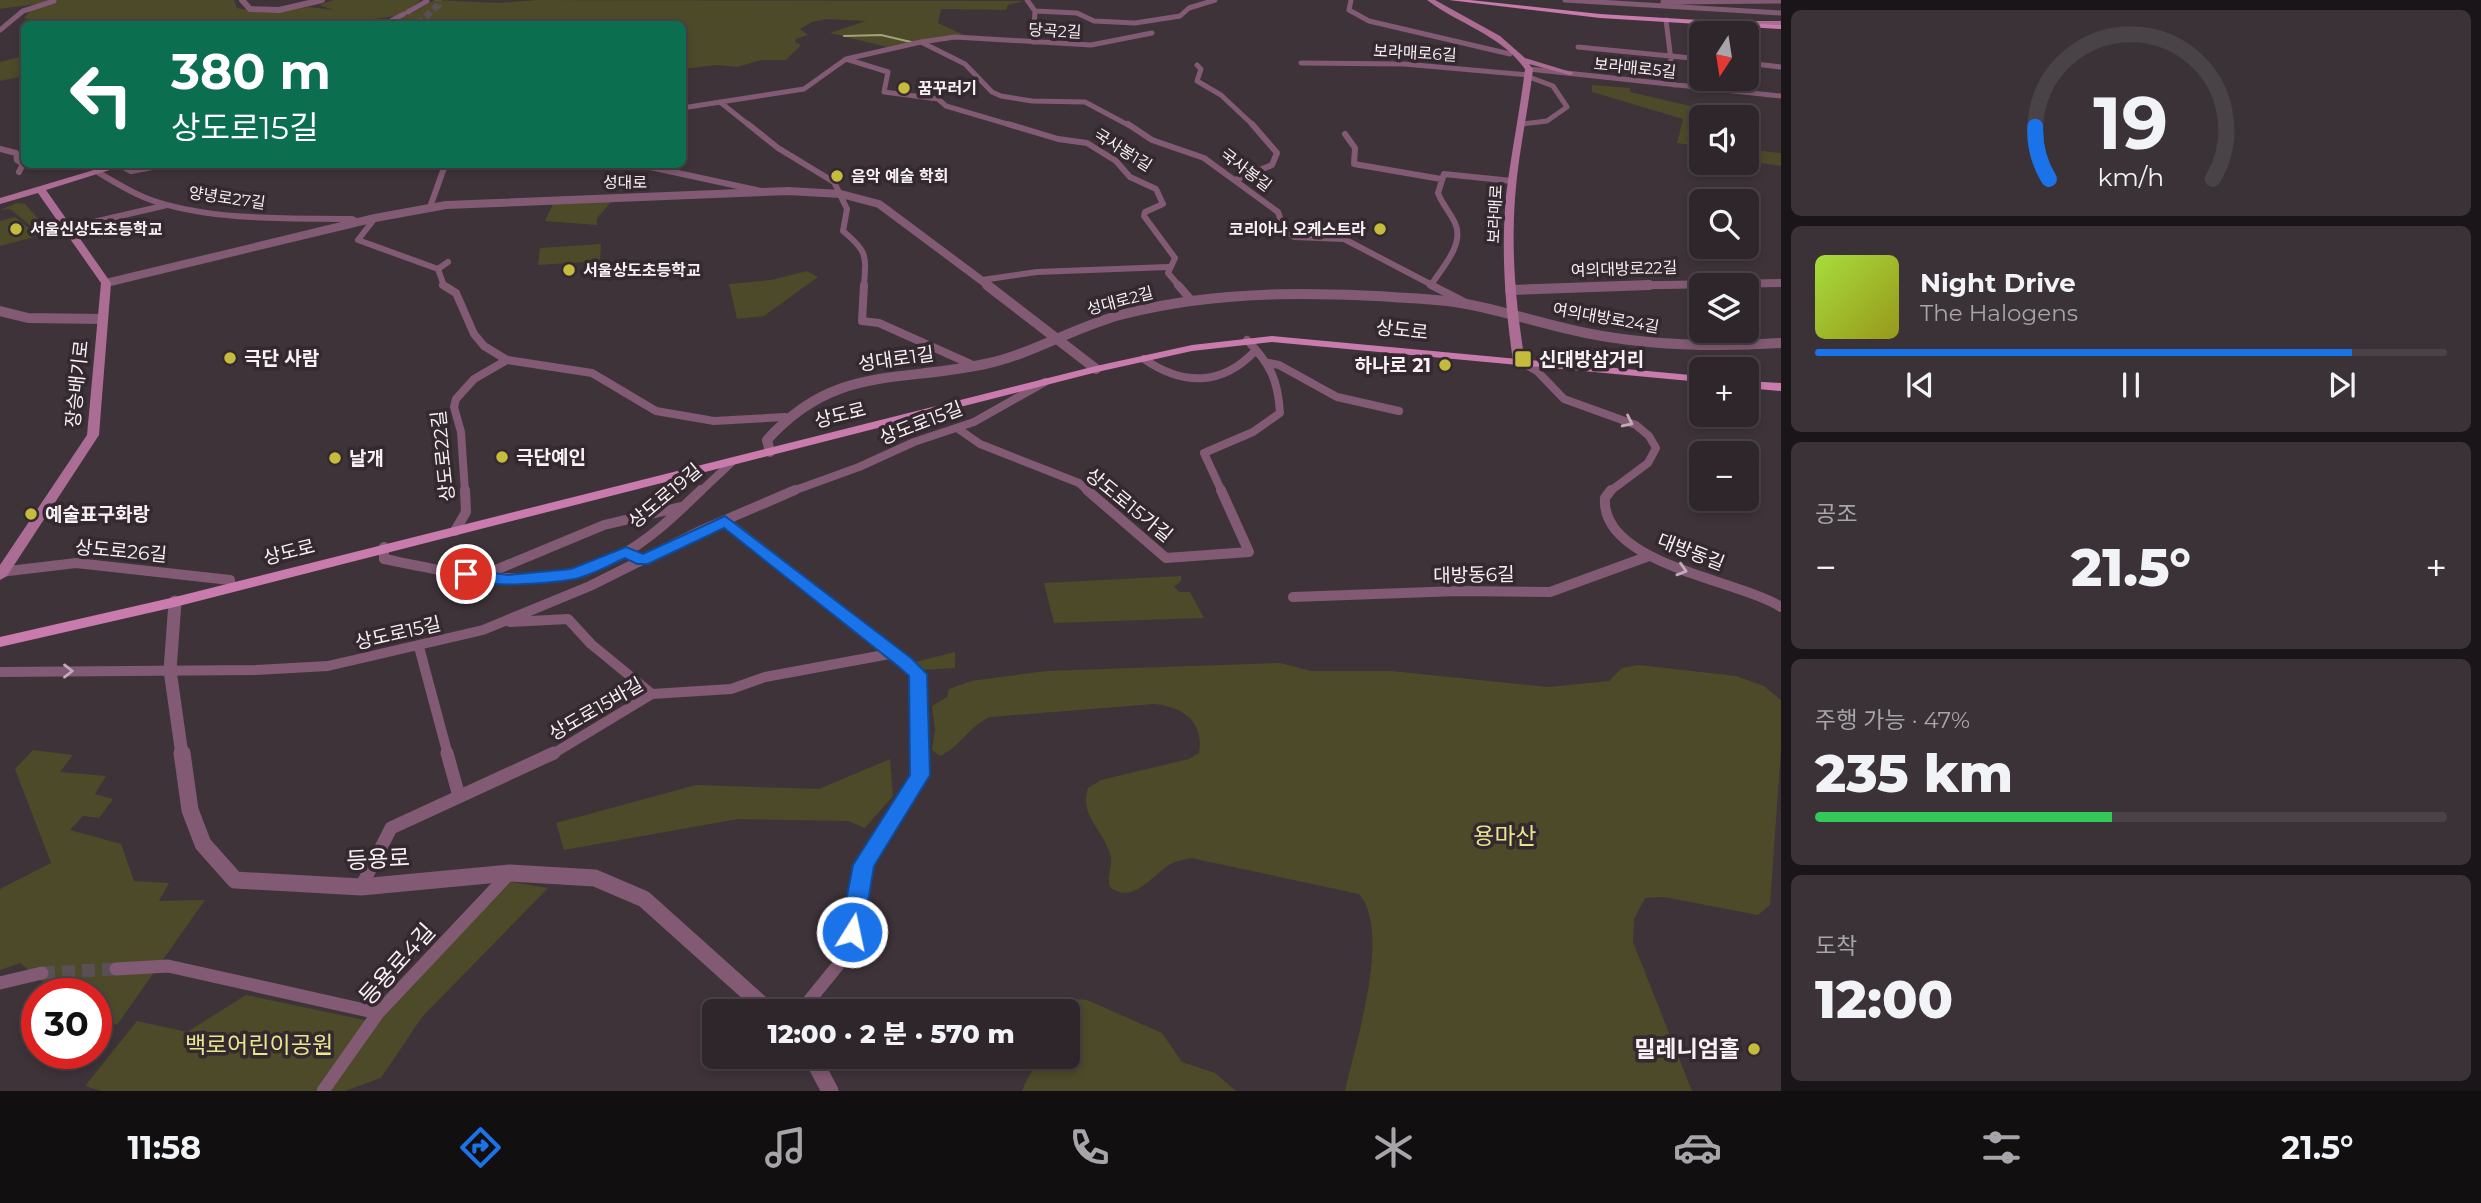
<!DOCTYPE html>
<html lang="ko">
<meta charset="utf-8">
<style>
body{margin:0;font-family:Montserrat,"Noto Sans KR",sans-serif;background:#3a3237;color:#f1f3f6;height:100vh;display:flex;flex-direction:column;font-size:26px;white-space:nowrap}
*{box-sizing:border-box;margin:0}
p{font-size:23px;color:#a7a5a9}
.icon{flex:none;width:38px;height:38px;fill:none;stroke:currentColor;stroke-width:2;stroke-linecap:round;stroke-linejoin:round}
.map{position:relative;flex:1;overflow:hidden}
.details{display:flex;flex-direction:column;gap:10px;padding:10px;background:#191518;width:700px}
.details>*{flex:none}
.guide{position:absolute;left:21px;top:21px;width:665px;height:147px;border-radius:10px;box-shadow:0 4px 10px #0003,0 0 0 2px #494347;background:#0b6e4f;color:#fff;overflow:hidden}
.needle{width:46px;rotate:192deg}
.controls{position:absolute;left:1689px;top:21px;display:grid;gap:14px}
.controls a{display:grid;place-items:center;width:70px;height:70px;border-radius:10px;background:#2e262b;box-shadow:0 4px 10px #0003,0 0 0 2px #494347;font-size:35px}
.speed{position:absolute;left:21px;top:978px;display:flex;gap:14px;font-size:35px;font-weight:700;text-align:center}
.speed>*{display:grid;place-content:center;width:91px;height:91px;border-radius:50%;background:#2e262b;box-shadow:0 4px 10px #0003,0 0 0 2px #494347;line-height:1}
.speed .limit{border:10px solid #d22;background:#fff;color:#111}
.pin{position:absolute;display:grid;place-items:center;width:60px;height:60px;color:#fff;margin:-30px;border:4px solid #fff;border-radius:50%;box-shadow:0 2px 7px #0007}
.me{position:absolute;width:77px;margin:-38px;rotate:10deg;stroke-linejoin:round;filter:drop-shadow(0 0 5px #0008)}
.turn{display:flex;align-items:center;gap:24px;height:147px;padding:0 35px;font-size:32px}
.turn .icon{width:91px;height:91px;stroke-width:2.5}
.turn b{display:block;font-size:49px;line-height:60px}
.big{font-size:52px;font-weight:800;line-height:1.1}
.details .widget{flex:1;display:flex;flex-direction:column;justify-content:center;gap:10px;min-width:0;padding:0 24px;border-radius:10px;background:#3a3237}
.details .dial{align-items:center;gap:0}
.dial svg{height:182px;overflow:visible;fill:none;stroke:#494347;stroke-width:7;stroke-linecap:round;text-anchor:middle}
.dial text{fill:#f1f3f6;stroke:none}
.song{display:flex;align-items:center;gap:21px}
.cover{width:84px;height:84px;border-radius:10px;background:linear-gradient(135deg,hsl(80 70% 55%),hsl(60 70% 35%))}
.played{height:7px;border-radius:4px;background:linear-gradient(90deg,#1a73e8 85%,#494347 85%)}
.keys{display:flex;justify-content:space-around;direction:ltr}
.heat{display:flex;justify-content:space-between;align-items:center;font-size:38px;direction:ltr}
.charge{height:10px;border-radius:5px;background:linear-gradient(90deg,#34c759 47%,#494347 0)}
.trip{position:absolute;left:702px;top:999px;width:378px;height:70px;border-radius:10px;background:#2e262b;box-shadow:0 4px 10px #0003,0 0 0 2px #494347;font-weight:800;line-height:70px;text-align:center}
.dock{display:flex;height:112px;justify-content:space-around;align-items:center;background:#120f11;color:#a7a5a9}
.dock .icon{width:49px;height:49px}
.dock .active{color:#1a73e8}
.dock b{font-size:32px;color:#f1f3f6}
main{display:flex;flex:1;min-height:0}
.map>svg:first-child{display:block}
.green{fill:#4c4a28}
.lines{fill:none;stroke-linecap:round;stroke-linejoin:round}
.stream{stroke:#a5a17a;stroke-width:2}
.minor-tunnel{stroke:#5a4f55;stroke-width:13;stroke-dasharray:13 7;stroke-linecap:butt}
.secondary-tunnel{stroke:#5a4f55;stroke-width:7;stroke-dasharray:7 3.5;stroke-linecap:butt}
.minor-far4{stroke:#825a73;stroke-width:5}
.minor-far3{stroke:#825a73;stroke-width:6}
.minor-far2{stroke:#825a73;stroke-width:8}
.minor-far1{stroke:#825a73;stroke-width:10}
.minor{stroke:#825a73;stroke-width:13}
.tertiary-far4{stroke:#825a73;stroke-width:6}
.tertiary-far3{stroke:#825a73;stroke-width:8}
.tertiary-far2{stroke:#825a73;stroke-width:10}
.tertiary-far1{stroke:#825a73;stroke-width:13}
.tertiary{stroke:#825a73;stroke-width:17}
.secondary{fill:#ab6d94;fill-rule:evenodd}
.primary{fill:#ca7bad;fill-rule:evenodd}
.oneway{stroke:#c2acba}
.route{fill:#1a73e8;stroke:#114b97;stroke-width:2}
.poi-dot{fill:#c5bc3d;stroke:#33292f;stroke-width:2.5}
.labels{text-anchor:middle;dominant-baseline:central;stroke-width:7;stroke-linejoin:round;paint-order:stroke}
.far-street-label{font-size:16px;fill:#f7f0f4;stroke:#33292f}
.far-poi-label{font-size:16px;font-weight:bold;fill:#f7f0f4;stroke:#33292f;text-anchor:start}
.street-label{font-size:19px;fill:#f7f0f4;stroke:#33292f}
.poi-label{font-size:19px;font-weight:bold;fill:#f7f0f4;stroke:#33292f;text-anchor:start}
.near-park-label{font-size:23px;fill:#eae58e;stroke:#33292f}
.near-street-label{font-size:23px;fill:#f7f0f4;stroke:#33292f}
.near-poi-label{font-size:23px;font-weight:bold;fill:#f7f0f4;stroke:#33292f;text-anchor:end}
</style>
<main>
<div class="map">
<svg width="1781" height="1091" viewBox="0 0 1781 1091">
<rect width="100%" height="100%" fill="#3e3339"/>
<path class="green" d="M0,0h234l3,8 26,5 46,-6 25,3 -15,-5 15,-5h87l-16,12 8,1 21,-13 64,3 40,-3 486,1 -16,4 -2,5 -65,-1 -3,14 26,12 -73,13 -61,-15 36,-12 -39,-2 -15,3 -12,7 8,6 -12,4 -1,3 6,3 -15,15h-25l-24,7 -21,-2 -33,4 -1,-45h-290l16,-9 -7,-1c-24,13 -344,17 -377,4l7,-8 26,-9 -57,8z
M24,56v20l-24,5v-19z
M1592,85l38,3v4l60,14 30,11h-19v30l-24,-4 6,-24 -91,-27z
M1746,149l35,4v13l-34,-5z
M554,202h57l-14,16v7l-52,-4z
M17,203l8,1 21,23 -11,2 -25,-20 -10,1z
M15,217l23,19 -38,10v-25z
M601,244l-1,17 -62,4 2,-17z
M807,271l11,6 -54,39 -27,3 -8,-35 42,-4z
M1181,576v5l-7,6 6,5h10l14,26 -150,5 -10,-40z
M955,652v16l-35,2 -9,-7z
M1280,663l31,8h80l157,16 61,-6 13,-13 16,-3 98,11 28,10 17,14v49l-11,156 -12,10 -94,-18 -19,1 -11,21 -1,23 59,149h-347c10,-46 47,-160 14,-197l-168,-36c-7,2 -16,3 -22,7 -18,12 -37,40 -59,22 -4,-12 4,-22 0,-33 -7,-25 -31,-38 -22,-66l13,-8 88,-21 10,-6c5,-32 -16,-46 -45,-49l-164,13c-21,9 -30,30 -50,39l-8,-6 3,-20 -3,-24 15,-9 2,-8 22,-8 75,-10z
M33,750l40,5 -13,17 46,4 -11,18 18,5 -14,19 -16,-2 -13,14 51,14 13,37 35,2 -10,18 46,-1 -88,125 -21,-10v-21h-39l-37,-31 -20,7v-81l51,-26 -36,-94z
M890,759l3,37 -28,32 -17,-7 -110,-2 -174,31 -8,-27 140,-38 123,4z
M511,882l37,6 -126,129 -41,61 -36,13h-244l-16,-5 52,-65 50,11 59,-37 128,27z
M1075,999l12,1 75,33 20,29 33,11 21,18h-214c10,-25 18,-34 46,-34v-45l-7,-1 2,-5z"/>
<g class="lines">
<path class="stream" d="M545,24l24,-3
M844,36l37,-1 30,7"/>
<path class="minor-tunnel" d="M42,973l74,-4"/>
<path class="secondary-tunnel" d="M418,24l20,-19v-5"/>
<path class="minor-far4" d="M1027,0l8,11 -2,31
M1351,0l-2,10 20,11 141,33
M1565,0l216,13
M1663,2l118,-1
M1035,11l42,2 17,8 41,2 45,-7 9,-8 26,-8
M408,12l19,-11
M1666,20l8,65
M385,24l19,-10
M0,30l23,-19 31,-10
M921,42l44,22 27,28 9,4 31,5 53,1 45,24
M1578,47l123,12
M846,59l42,13 -4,20 54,7 8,7 68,20
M1301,63l103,1 124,11
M1746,63l35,4
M1197,65l4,4 -4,12 24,14 33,31
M1529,69l252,27
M720,102l30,24
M682,108l122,-19 42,-30 75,-17 34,-5 136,8 61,-12
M1521,124l26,-3 20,-14 -14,-21 -24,-9"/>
<path class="minor-far3" d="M748,124l30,24 56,34 13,27 -4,22c25,21 23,24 21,55
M1008,124l50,15 29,4 29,18 14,16 26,12 7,15 -18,8 -1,4 31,42 -7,15 11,13
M1128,124l24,16 52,18 74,54 6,17 10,8 50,2 90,47
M1345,134l10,14 -1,16 87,15
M0,149l16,4 1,7 6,4 -4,8
M118,164l13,7 38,-7
M636,164l130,28
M99,173c19,11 38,23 58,29 61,19 132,16 195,17l6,3
M1235,180l37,-15 5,-12 -25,-29
M430,207l14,-39 -2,-4
M375,218l-17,22 80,29
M68,228l99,-23
M438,269l6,17
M438,269l10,-7
M982,280l55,-8 131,-5
M1431,285c11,-17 34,-41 24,-62 -5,-11 -13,-19 -17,-30l6,-19 68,7"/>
<path class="minor-far2" d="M443,285l13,8 18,41 10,12 23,14 85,13 64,38 58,10 71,-4
M864,285l-2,36 17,2 96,43
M1178,285l14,16
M1431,285l37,19
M1144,359c39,27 78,27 111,-8
M1519,361l18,10 27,28 72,26 13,11 7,12 -8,15 -39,29
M1269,363l10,2 58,32 62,14
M957,428l23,16 99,39 10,9
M465,492l-4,-60 -7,-25 2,-8 18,-20 33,-19
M700,492l32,-30
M790,492l69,-25 55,-25 60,-20 71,-40
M1222,492l-18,-39 49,-21 27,-19c-2,-34 -10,-49 -33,-73"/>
<path class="minor-far1" d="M1087,490l79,68 83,-6 -28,-62
M1611,490l-6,8c-5,66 134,82 176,109
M725,521l159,123 33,30 2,81
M455,531l11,-19 -1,-22
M384,547v12c76,15 160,36 233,-2 32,-16 59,-43 84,-67
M0,572l76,-9 154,17 1,6
M481,576l123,-51 77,-18
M1293,597l165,-6 92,1 99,-36
M510,622l58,-3 23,25 61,50
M419,647l29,108
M0,672l256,-2 72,-4 155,-36 107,-44 112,-56 93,-40
M551,755l101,-61 79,-5 34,-12 130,-24"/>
<path class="minor" d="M447,753l12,43
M361,887l30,-59 163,-75
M116,969l52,-3 210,47
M0,983l42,-10
M800,1012l47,-58 17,-89 56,-90 -1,-22
M323,1091l55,-78 131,-139"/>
<path class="tertiary-far4" d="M242,0l8,9 29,1 43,-10"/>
<path class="tertiary-far3" d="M106,283l269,-65 71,-13 342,-14 53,3 38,10 110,82
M1604,286l177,-3"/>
<path class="tertiary-far2" d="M987,285l109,84
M1510,290l139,-5
M0,311l28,7 75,1
M770,452l-3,-12c67,-75 130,-57 218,-76 48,-10 91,-38 139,-50 100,-26 210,-22 312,-14 51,4 99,23 150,33 64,13 130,14 195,10"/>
<path class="tertiary-far1" d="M175,602l-5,68 12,85"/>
<path class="tertiary" d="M182,753l8,57 13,34 32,36 126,7 149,-14 85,5 49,21 126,113
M812,1057l18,34"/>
<path class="secondary" d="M1427,0h8l65,36 25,22 49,15 -4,2 -41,-11 4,5c-5,43 -15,86 -18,129 -4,55 1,109 10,163l-2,2 -4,1 -6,-3c-8,-55 -12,-110 -7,-165 5,-43 14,-85 19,-127 -25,-35 -65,-44 -98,-69z
M1728,21h53v4l-55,-1z
M114,164h15l-83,26 65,93 -12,152 -92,141 -7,4v-15l87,-130 14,-152 -63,-90 -38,11v-6z"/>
<path class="primary" d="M1449,0h21l130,14 181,11v4l-181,-11z
M1272,336l429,40v6l-429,-40 -80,9 -95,21 -922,235 -175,40v-10l175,-40 921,-231 96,-21z
M1746,381l35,2v8l-35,-3z"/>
</g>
<defs><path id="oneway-chevron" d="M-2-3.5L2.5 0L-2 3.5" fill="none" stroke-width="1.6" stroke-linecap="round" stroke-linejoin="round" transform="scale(1.75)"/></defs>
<g class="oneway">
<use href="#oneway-chevron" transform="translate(1628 422) rotate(26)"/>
<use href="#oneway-chevron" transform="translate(1682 570) rotate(17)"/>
<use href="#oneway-chevron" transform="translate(68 671)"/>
</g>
<path class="route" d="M725,516l186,142 16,16 3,101 -56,91 -11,66 -4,6 -7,3 -8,-3 -4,-6 13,-67 57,-90 -1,-99 -10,-9 -175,-139 -76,36h-11l-12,-6c-15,7 -33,17 -50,21 -23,4 -101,12 -117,-5l8,-5 42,6 63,-6 55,-22 17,7z"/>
<g class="poi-dot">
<circle cx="904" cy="88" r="7"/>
<circle cx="837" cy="176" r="7"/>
<circle cx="16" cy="229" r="7"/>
<circle cx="1380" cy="229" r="7"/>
<circle cx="569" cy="270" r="7"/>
<circle cx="230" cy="358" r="7"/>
<rect x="1514" y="350" width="18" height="18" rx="3.5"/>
<circle cx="1445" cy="365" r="7"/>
<circle cx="502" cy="457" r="7"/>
<circle cx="335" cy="458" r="7"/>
<circle cx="31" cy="514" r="7"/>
<circle cx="1754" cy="1049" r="7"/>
</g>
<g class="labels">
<g class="far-street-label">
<text transform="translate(1055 31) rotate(3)">당곡2길</text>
<text transform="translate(1415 53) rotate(3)">보라매로6길</text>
<text transform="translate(1635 68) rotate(6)">보라매로5길</text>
<text transform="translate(1123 150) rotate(32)">국사봉1길</text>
<text transform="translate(1246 170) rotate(37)">국사봉길</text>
<text x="625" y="182">성대로</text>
<text transform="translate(227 198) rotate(8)">양녕로27길</text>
<text transform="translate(1495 214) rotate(-87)">보라매로</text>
<text transform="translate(1624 269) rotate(-2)">여의대방로22길</text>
<text transform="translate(1120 301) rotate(-15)">성대로2길</text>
<text transform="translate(1606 318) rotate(10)">여의대방로24길</text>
</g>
<g class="far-poi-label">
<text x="918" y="88">꿈꾸러기</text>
<text x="851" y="176">음악 예술 학회</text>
<text x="30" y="229">서울신상도초등학교</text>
<text x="1366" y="229" text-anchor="end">코리아나 오케스트라</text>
<text x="583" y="270">서울상도초등학교</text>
</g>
<g class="street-label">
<text transform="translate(1402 330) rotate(6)">상도로</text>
<text transform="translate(896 359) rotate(-8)">성대로1길</text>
<text transform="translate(77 384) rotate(-84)">장승배기로</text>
<text transform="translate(840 415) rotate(-14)">상도로</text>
<text transform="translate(921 423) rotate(-21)">상도로15길</text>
<text transform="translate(443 456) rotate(-96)">상도로22길</text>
<text transform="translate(665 496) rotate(-40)">상도로19길</text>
<text transform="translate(1129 505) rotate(39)">상도로15가길</text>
<text transform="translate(121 551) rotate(5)">상도로26길</text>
<text transform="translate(289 552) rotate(-14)">상도로</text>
<text transform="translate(1691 552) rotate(21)">대방동길</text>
<text transform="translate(1474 575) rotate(-1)">대방동6길</text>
<text transform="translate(398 633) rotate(-13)">상도로15길</text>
<text transform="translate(596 709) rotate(-30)">상도로15바길</text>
</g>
<g class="poi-label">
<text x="244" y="358">극단 사람</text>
<text x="1539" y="359">신대방삼거리</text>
<text x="1431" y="365" text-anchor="end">하나로 21</text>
<text x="516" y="457">극단예인</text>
<text x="349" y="458">날개</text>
<text x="45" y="514">예술표구화랑</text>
</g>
<g class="near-park-label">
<text x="1505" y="836">용마산</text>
<text x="259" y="1045">백로어린이공원</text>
</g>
<g class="near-street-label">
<text transform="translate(378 859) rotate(-3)">등용로</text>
<text transform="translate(397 964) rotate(-48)">등용로4길</text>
</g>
<g class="near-poi-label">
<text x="1740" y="1049">밀레니엄홀</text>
</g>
</g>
</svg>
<div class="controls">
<a><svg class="needle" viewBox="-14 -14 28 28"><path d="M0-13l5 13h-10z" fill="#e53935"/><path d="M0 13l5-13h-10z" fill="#a7a5a9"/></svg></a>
<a><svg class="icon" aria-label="sound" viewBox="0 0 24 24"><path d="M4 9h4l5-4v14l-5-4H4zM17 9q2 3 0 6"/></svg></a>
<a><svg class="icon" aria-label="search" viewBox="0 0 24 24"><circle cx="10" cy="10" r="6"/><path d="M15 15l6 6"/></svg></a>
<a><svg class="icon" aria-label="layers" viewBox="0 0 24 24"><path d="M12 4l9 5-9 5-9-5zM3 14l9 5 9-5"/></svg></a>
<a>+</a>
<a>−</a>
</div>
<div class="speed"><div class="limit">30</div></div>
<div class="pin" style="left:466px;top:574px;background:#d93025"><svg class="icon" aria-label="arrive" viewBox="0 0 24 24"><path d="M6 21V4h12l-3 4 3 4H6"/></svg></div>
<svg class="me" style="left:852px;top:932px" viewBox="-20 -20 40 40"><circle r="17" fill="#1a73e8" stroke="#fff" stroke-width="3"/><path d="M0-11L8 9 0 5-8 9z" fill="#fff"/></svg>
<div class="trip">12:00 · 2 분 · 570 m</div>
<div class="guide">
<div class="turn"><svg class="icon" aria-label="left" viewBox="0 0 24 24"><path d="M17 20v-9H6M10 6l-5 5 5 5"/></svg><div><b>380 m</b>상도로15길</div></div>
</div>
</div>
<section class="details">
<div class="widget dial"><svg viewBox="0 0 100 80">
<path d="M14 69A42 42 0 1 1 86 69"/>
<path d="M14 69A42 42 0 0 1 8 46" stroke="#1a73e8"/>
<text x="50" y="56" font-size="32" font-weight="700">19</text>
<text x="50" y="72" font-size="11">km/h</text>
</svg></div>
<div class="widget">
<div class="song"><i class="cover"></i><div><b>Night Drive</b><p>The Halogens</p></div></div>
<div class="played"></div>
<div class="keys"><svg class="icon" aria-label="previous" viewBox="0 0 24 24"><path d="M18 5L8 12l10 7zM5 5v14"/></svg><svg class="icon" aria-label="pause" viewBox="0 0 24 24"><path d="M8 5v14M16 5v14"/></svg><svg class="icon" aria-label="next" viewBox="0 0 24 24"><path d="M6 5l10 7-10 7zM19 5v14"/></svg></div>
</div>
<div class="widget"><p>공조</p>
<div class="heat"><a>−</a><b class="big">21.5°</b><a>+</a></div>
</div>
<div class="widget"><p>주행 가능 · 47%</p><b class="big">235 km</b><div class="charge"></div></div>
<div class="widget"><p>도착</p><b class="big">12:00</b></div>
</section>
</main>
<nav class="dock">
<b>11:58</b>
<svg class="icon active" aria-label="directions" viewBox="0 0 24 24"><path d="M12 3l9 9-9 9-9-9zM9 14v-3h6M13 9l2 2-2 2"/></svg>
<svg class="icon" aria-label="music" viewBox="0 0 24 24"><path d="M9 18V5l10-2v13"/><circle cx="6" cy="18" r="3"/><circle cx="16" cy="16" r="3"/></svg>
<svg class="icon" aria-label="phone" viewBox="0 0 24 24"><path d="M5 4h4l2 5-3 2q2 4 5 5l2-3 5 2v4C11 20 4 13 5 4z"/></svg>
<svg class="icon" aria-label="climate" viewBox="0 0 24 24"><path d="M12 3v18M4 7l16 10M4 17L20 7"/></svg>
<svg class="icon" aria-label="car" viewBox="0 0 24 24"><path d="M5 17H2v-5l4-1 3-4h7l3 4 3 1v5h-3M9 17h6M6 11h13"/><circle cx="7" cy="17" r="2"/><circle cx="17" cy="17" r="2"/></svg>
<svg class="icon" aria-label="filters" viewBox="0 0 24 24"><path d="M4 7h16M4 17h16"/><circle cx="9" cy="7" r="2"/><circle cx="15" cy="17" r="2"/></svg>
<b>21.5°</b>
</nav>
